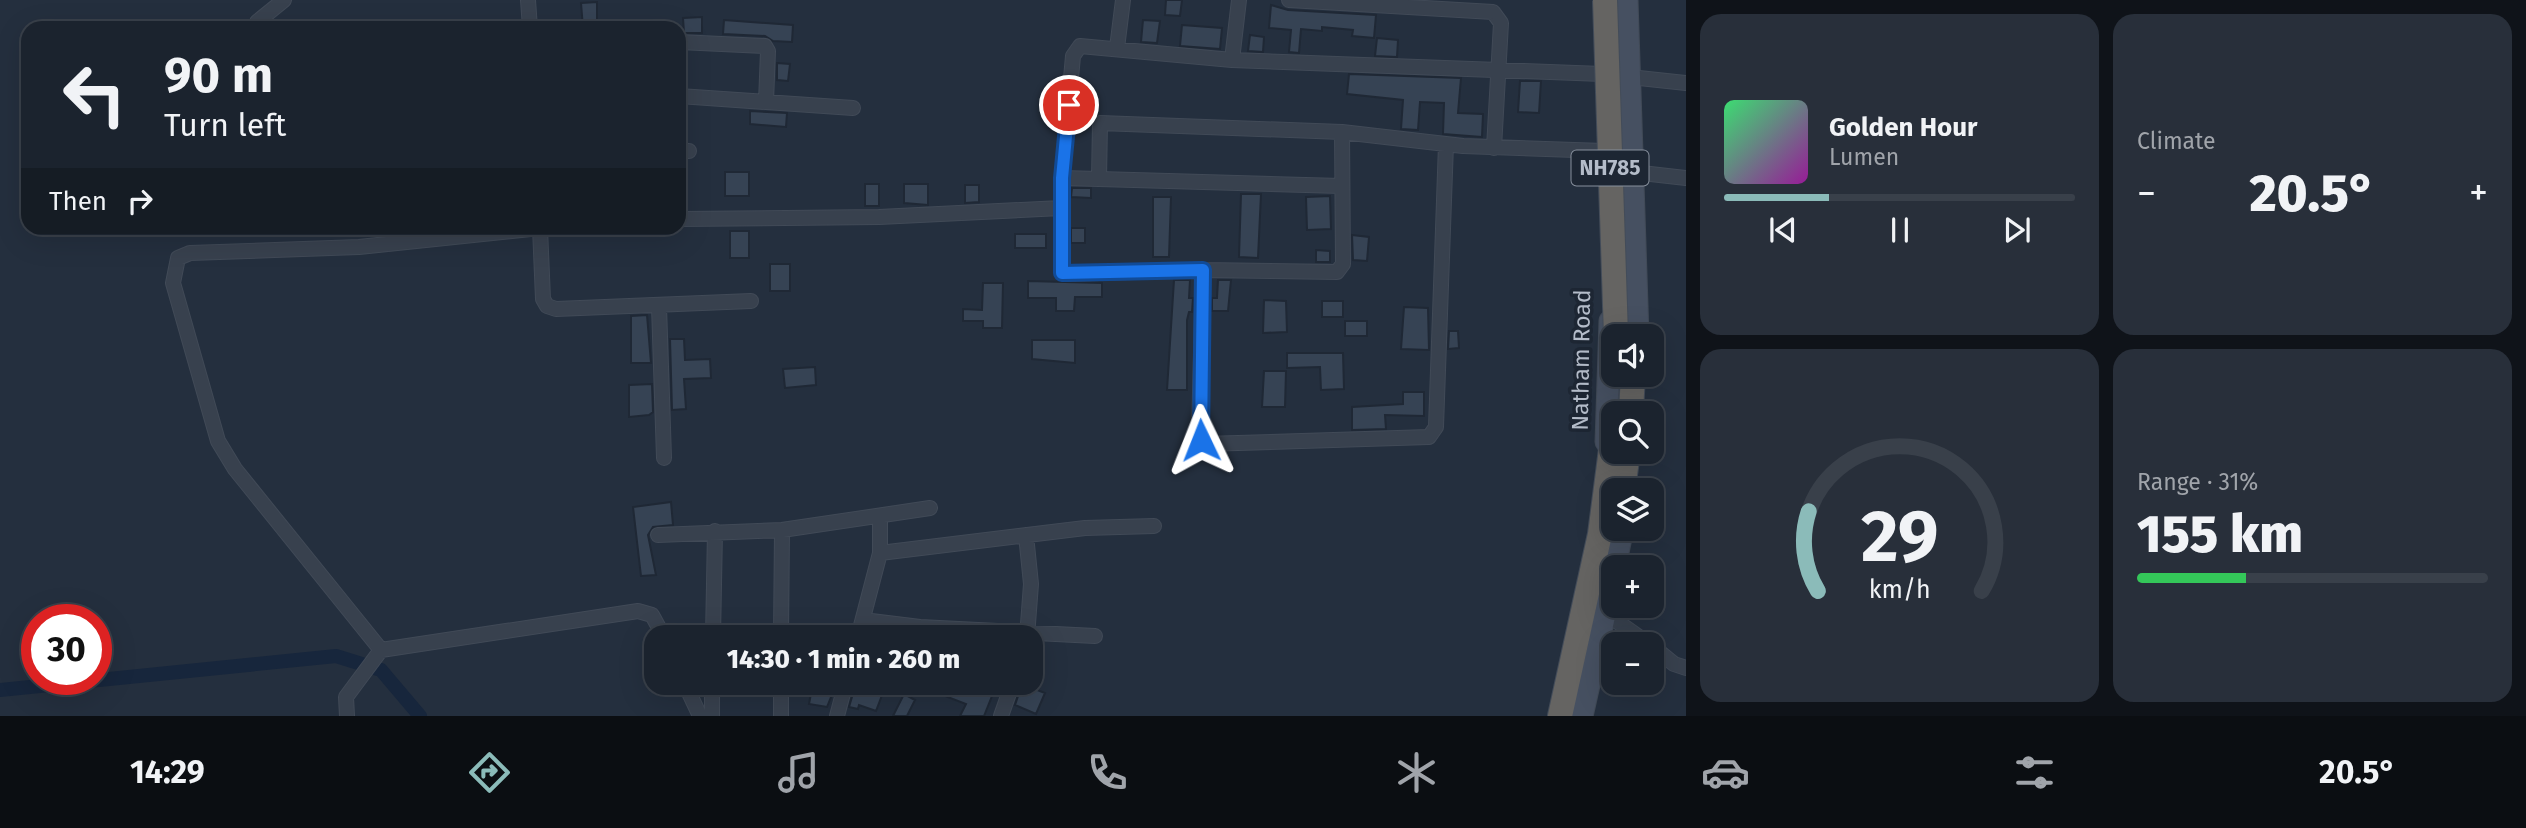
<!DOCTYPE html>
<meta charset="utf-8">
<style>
body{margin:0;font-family:"Fira Sans",sans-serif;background:#282f3a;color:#f1f3f6;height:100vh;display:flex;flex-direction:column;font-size:26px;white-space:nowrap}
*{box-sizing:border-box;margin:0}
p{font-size:23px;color:#a0a4aa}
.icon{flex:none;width:38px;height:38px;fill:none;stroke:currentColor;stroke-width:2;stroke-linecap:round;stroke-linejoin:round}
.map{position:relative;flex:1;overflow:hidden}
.sheet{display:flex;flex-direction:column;gap:14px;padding:14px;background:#0f1319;width:840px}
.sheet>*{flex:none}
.top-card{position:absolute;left:21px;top:21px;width:665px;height:214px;border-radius:21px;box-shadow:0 7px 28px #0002,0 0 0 2px #39404a;background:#1b232e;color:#f1f3f6;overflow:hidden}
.buttons{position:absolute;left:1601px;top:324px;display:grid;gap:14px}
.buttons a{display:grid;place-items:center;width:63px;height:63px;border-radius:14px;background:#1b232e;box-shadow:0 7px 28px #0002,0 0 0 2px #39404a;font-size:35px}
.speed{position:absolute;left:21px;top:604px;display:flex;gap:14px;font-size:35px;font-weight:700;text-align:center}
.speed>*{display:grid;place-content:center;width:91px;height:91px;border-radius:50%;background:#1b232e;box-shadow:0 7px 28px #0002,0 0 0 2px #39404a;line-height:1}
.speed .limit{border:10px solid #d22;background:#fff;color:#111}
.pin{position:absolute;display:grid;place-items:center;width:60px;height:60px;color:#fff;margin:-30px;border:4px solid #fff;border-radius:50%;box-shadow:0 2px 7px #0007}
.me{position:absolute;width:77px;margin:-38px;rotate:358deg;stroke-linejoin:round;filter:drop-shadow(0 0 5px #0008)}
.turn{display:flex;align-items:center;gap:24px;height:147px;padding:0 28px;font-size:32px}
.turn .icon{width:91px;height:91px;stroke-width:2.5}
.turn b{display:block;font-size:49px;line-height:60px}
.then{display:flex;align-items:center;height:66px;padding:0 28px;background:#0003;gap:14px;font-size:26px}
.big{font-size:52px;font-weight:800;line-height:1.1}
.sheet .tile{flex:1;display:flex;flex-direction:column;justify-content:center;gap:10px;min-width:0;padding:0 24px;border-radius:21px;background:#282f3a}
.sheet .dial{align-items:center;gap:0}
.dial svg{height:182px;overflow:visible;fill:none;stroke:#39404a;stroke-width:7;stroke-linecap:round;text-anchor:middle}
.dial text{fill:#f1f3f6;stroke:none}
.song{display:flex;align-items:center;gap:21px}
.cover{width:84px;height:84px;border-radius:10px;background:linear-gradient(135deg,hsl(140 70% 55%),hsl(300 70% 35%))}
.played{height:7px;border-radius:4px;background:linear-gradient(90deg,#8bbbb9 30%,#39404a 30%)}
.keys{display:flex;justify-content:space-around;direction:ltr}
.heat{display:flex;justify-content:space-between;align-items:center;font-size:38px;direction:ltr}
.charge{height:10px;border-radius:5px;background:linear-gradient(90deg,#34c759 31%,#39404a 0)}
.sheet .tiles{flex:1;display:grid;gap:14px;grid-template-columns:repeat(2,1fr)}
.trip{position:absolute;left:644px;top:625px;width:399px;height:70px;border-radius:21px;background:#1b232e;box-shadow:0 7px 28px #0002,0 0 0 2px #39404a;font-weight:800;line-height:70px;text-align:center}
.dock{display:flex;height:112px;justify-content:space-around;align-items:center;background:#0b0e12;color:#a0a4aa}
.dock .icon{width:49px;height:49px}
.dock .active{color:#8bbbb9}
.dock b{font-size:32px;color:#f1f3f6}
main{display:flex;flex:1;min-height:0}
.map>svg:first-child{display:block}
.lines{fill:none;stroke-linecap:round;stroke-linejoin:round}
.canal{stroke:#17263c;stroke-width:14}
.building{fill:#364354;stroke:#1f2835;stroke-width:2}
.minor-casing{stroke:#414a57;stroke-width:16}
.secondary-casing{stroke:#414a57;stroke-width:23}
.trunk-casing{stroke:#434c59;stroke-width:26}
.minor{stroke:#38414e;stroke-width:14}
.secondary{stroke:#465061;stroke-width:21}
.trunk{stroke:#656462;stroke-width:24}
.trunk-bridge-casing{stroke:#434c59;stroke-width:26;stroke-linecap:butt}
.trunk-bridge{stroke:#656462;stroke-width:24}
.route-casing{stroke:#114b97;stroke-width:18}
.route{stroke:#1a73e8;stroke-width:12}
.labels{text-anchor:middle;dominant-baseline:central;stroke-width:7;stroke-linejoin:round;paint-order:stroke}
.shield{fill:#1d2633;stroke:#878f9c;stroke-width:2}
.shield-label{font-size:21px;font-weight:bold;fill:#b4bcc9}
.street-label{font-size:23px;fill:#b4bcc9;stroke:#1d2633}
</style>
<main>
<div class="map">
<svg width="1686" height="716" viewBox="0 0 1686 716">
<rect width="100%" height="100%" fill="#242f3e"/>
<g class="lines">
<path class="canal" d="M0,690l336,-34 45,14 39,46"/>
</g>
<path class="building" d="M1166,0h16l-2,16 -15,-1z
M597,2v26h-14l-2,-25z
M1271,5l17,5 88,5 -2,23 -22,-2 1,-6 -31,-3v4l-21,-2 -2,24 -10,-1 2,-22 -22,-2z
M702,17v16h-18l-1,-15z
M724,20l69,5 -1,17 -19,-1 -8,-5 -42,-2z
M1143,20l17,1 -3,22 -16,-1z
M1182,25l40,3 -2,21 -40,-3z
M1250,35l14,2 -1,15 -15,-1z
M1377,38l21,2 -1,17 -22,-1z
M777,63l13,1 -2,17 -11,-1z
M1349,74l112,4 -3,35 25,1 -1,23 -39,-3 1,-31 -24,-1 -2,28 -17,-1 2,-29 -56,-6z
M1520,81h21l-2,32 -21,-1z
M750,111l37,2 -1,14 -36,-3z
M725,172h24v24h-24z
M865,184h14v22h-14z
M904,184h24v21l-24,-2z
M965,185h14v17l-14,1z
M1072,188h19v10l-20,-1z
M1241,194h20l-3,64 -19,-1z
M1330,196l1,33 -24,1 -1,-33z
M1153,197h18l-2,60h-16z
M1071,228h14v15h-14z
M730,231h19v27h-19z
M1015,234h31v14h-31z
M1352,235l17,2 -2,24 -14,-1z
M1316,250l14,1v11h-14z
M770,264h20v27h-20z
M1174,280h16l-1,18h4l-1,14h-3l-2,8v70h-20z
M1218,280h13l-3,31h-16v-13h5z
M1028,281l74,2v14h-27l-1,14h-18v-13h-28z
M983,283h20l-1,45h-19v-7h-20v-12l19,1z
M1264,300l22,1 1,31 -24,1z
M1322,301h21v16h-21z
M1404,307l24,1 1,42 -28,-1z
M647,315l4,48h-20v-47z
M1345,321h22v15h-22z
M1449,331h9l1,17 -11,1z
M670,339h14l1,21 25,-1 1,19 -27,1 2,30 -14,1z
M1032,340h43v23l-43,-4z
M1287,353h56l1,36 -23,1 -1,-23 -33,1z
M815,367l1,18 -31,3 -2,-19z
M1264,371h22l-1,36h-23z
M652,384l1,28 -4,3 -20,2v-32z
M1403,392h21v24l-39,-1 1,14 -34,1v-23l51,-3z
M671,502l2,23 -20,2 -5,8 8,40 -15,1 -8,-69z
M872,682h15l-11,29 -17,-6 -1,4 -9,-2 5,-17 14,3z
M935,682h23l34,14 -8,20h-24l6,-12 -34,-13z
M813,683l22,4 -8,20 -18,-3z
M1022,684l23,9 -9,21 -21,-9z
M904,694l11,6 -8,16h-14z"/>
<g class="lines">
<g class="minor-casing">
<path id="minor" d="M528,0l2,28
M1289,0l204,12 8,11 -7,125
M257,22l27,-22
M679,42l86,4 3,5 -2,51
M1117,48l6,-48
M1232,60l7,-60
M679,96l174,12
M679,151h10
M1604,151l-141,-5 -121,-14 1,132 -6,8 -134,-2 -138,4 -4,-4 1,-92 11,-122 7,-10 152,14 370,14 84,9
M1633,172l53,6
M1062,178l37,1 1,-56 242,9
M1099,179l242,7
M679,219l200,-2 182,-9
M1203,270l-4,163 5,11 225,-7 7,-10 10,-283
M659,306l5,152
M658,535l124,-5 148,-22
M1026,535l5,49 -4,53
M880,553l205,-25 69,-2
M1605,613l44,31
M863,620l57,7 175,9
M713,637l2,-106
M781,637l1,-107
M858,637l22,-84v-37
M1652,646l22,18 12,4
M381,650l-146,-181 -17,-28 -45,-158 5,-25 12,-5 169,-6 181,-19 3,71 4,7 9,3 195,-8
M684,682l16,34
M347,716l-1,-19 35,-47 257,-39 14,4 12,22
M712,716v-34
M781,716v-34
M837,716l9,-34
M1001,716l12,-34"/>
</g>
<g class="secondary-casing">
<path id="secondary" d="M1627,0l11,336
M1606,442l4,-121
M1615,567l8,-39
M1582,716l32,-142"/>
</g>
<g class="trunk-casing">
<path id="trunk" d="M1631,413l2,-39
M1623,490l5,-38
M1560,716l40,-182 14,-108"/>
</g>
<use href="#minor" class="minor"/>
<use href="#secondary" class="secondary"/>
<use href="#trunk" class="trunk"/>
<g class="trunk-bridge-casing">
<path id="trunk-bridge" d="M1605,0l11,336"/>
</g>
<use href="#trunk-bridge" class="trunk-bridge"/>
</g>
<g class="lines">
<g class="route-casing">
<path id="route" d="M1069,105l-7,73v95l141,-3 -2,170"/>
</g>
<use href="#route" class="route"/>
</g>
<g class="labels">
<rect class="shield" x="1571.5" y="150.5" width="77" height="35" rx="5"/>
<g class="shield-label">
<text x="1610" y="168">NH785</text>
</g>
<g class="street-label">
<text transform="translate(1581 360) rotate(-89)">Natham Road</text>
</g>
</g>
</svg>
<div class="buttons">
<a><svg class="icon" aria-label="sound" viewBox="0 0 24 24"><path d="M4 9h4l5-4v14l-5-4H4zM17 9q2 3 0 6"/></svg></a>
<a><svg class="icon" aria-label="search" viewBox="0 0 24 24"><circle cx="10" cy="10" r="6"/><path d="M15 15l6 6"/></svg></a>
<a><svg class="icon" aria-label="layers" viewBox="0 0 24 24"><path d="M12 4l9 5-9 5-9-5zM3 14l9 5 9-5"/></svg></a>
<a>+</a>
<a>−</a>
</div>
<div class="speed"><div class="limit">30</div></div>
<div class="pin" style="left:1069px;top:105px;background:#d93025"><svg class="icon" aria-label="arrive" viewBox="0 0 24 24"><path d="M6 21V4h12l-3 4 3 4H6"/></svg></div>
<svg class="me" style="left:1201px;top:440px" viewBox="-20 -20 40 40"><path d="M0-17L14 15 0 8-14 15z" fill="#1a73e8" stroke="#fff" stroke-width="4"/></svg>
<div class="trip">14:30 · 1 min · 260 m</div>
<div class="top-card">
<div class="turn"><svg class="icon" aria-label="left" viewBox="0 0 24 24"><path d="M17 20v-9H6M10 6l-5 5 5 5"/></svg><div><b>90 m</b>Turn left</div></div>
<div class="then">Then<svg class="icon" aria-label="right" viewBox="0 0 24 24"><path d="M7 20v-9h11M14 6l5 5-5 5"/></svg></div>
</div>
</div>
<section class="sheet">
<div class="tiles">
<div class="tile">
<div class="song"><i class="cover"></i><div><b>Golden Hour</b><p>Lumen</p></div></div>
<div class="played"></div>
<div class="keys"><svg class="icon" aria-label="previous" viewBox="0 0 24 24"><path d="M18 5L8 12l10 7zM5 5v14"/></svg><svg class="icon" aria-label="pause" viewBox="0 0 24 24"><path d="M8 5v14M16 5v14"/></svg><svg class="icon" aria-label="next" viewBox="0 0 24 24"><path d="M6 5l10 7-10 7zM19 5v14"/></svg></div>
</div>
<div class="tile"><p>Climate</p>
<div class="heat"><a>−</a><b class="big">20.5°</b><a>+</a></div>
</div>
<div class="tile dial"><svg viewBox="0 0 100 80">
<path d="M14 69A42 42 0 1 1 86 69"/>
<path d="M14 69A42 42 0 0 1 10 34" stroke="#8bbbb9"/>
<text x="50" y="56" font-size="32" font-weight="700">29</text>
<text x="50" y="72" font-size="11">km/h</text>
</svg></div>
<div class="tile"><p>Range · 31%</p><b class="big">155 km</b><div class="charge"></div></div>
</div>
</section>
</main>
<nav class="dock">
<b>14:29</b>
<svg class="icon active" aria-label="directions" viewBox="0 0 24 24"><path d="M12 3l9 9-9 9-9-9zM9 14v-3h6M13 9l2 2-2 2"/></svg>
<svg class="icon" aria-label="music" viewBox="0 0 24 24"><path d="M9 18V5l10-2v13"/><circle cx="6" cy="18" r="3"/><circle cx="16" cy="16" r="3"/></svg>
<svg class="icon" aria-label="phone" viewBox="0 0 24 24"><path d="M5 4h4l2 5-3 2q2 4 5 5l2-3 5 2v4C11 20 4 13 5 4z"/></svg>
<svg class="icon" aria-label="climate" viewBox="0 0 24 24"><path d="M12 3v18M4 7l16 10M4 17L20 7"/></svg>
<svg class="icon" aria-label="car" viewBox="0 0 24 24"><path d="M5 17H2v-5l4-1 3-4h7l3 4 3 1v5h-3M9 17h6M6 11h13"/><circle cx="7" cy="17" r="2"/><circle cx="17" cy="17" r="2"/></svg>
<svg class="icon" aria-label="filters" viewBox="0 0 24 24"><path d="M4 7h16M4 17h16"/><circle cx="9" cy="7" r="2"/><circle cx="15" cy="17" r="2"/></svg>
<b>20.5°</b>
</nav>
